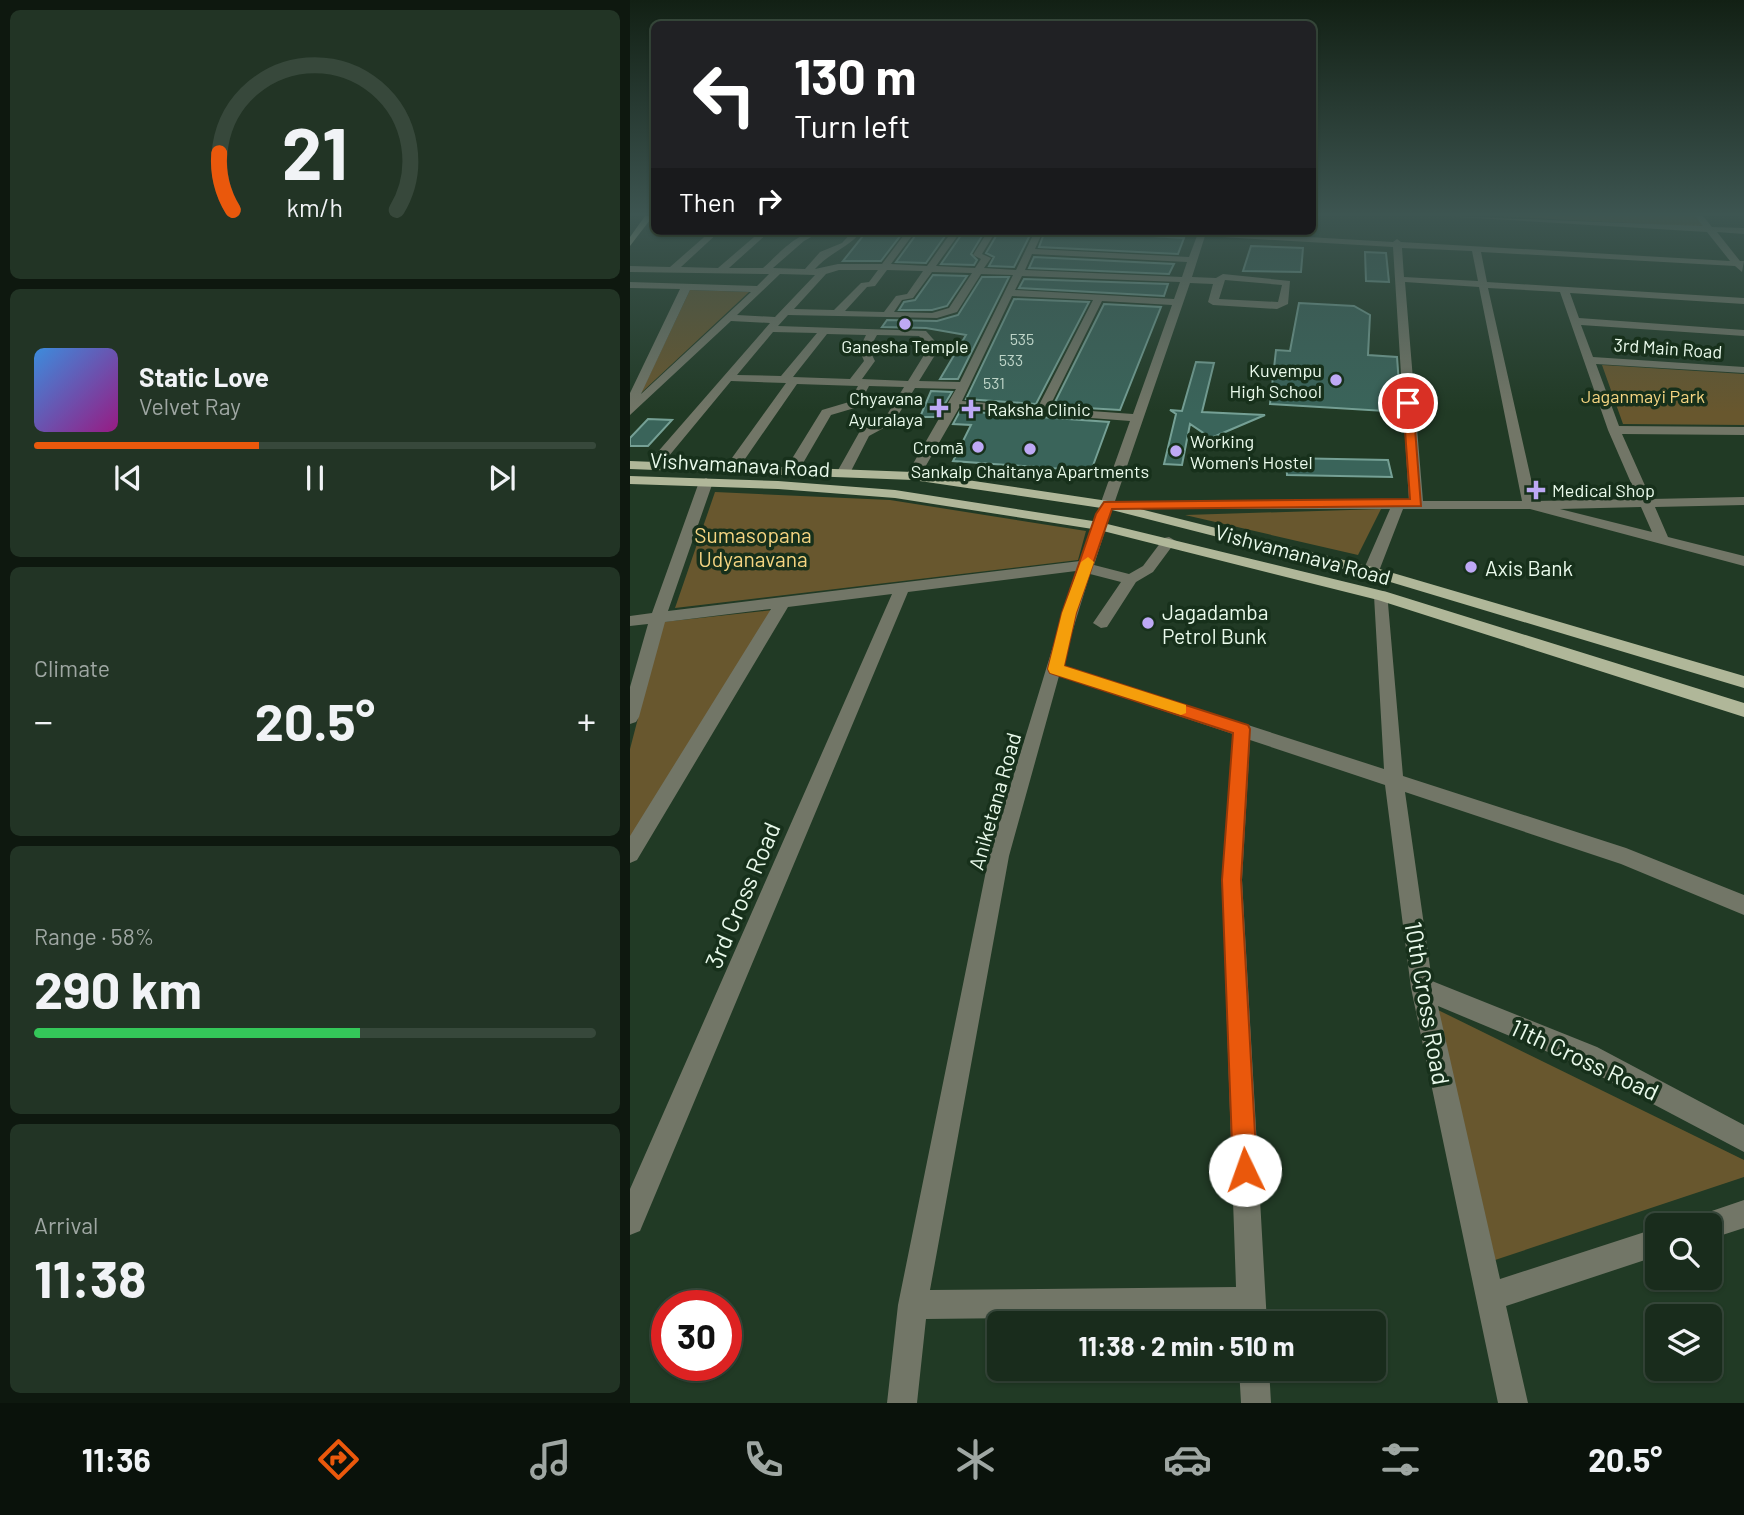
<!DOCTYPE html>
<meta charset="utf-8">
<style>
body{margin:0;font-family:Barlow,sans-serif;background:#223425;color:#f1f3f6;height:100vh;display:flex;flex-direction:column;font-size:26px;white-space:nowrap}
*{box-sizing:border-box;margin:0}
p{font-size:23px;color:#9fa7a3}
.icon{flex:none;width:38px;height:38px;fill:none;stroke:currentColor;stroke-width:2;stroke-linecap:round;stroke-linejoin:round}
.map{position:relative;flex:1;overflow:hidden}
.panel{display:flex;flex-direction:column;gap:10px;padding:10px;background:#0e180f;width:630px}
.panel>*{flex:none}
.banner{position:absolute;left:21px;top:21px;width:665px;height:214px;border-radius:10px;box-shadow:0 2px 5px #0004,0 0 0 2px #37483b;background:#202124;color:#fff;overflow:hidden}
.controls{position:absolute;left:1015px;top:1213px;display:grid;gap:14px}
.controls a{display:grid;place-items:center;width:77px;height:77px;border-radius:10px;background:#192c1c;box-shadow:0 2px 5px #0004,0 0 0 2px #37483b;font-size:35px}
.speed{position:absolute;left:21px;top:1290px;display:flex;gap:14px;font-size:35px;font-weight:700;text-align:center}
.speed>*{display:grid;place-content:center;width:91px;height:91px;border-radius:50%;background:#192c1c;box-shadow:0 2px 5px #0004,0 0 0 2px #37483b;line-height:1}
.speed .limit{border:10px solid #d22;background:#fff;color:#111}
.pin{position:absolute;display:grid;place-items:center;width:60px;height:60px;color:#fff;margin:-30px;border:4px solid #fff;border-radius:50%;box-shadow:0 2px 7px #0007}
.me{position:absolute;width:77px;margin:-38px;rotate:357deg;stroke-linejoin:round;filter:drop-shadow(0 0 5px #0008)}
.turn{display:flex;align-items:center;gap:24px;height:147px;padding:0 28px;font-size:32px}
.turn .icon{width:91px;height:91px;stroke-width:2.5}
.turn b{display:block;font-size:49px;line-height:60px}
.then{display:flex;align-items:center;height:66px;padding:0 28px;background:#0003;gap:14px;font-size:26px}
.big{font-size:52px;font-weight:700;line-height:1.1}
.panel .widget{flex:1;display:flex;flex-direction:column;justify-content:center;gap:10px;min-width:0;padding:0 24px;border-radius:10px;background:#223425}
.panel .dial{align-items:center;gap:0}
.dial svg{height:182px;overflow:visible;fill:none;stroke:#37483b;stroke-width:7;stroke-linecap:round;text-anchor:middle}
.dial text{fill:#f1f3f6;stroke:none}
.song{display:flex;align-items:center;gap:21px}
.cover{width:84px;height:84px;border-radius:10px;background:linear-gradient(135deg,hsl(210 70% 55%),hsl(310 70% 35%))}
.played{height:7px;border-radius:4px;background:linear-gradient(90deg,#ea580c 40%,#37483b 40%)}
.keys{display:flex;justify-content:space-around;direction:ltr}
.heat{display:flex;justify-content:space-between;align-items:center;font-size:38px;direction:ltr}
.charge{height:10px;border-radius:5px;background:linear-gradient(90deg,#34c759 58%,#37483b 0)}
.trip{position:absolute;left:357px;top:1311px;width:399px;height:70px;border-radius:10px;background:#192c1c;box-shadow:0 2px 5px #0004,0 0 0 2px #37483b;font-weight:700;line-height:70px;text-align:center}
.tab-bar{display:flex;height:112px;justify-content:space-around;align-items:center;background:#0a120b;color:#9fa7a3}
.tab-bar .icon{width:49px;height:49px}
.tab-bar .active{color:#ea580c}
.tab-bar b{font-size:32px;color:#f1f3f6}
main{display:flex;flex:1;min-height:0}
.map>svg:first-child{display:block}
.green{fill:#68572e}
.building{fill:#3a645a;stroke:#75a095;stroke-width:2}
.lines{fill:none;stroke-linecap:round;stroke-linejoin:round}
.minor{fill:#727667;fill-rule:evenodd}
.major{fill:#b0b799;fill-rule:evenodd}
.route{fill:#ea580c;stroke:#983908;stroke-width:2}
.slow{fill:#f59e0b}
.poi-dot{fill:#bea9f5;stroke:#17301b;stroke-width:2.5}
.labels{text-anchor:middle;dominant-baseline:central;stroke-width:7;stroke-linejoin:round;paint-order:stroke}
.far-number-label{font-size:16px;fill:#bed4c8}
.far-poi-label{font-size:18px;fill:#eafaec;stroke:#17301b;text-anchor:end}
.far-street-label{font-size:18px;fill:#eafaec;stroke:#17301b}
.far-park-label{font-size:18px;fill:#f6d582;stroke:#17301b}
.street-label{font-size:21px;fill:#eafaec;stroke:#17301b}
.park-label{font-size:21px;fill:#f6d582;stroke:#17301b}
.poi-label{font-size:21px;fill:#eafaec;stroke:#17301b;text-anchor:start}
.near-street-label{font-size:24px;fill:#eafaec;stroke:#17301b}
</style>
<main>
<section class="panel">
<div class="widget dial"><svg viewBox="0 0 100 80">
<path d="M14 69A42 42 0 1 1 86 69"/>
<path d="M14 69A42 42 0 0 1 8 44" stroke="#ea580c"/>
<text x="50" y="56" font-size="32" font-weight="700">21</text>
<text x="50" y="72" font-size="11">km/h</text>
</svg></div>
<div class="widget">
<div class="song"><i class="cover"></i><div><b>Static Love</b><p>Velvet Ray</p></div></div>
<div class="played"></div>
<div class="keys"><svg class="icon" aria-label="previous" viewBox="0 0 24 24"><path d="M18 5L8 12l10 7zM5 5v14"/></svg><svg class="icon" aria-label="pause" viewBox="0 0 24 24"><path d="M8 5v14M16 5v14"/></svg><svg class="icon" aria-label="next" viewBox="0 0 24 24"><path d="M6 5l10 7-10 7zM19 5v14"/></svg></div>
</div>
<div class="widget"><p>Climate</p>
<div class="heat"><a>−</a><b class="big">20.5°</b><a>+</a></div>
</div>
<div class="widget"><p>Range · 58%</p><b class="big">290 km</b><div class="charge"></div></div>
<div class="widget"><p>Arrival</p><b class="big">11:38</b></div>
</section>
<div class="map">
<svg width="1114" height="1403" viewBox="0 0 1114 1403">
<rect width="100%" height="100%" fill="#213a25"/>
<path class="green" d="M865,216h199l12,11z
M60,290l59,2 -108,101z
M972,365l142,9v51l-121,-1z
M85,492l175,8 196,31 -8,29 -403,48z
M751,509l-23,46 -173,-40z
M143,610l-143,228v-89l33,-127z
M808,1010l306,150v17l-249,83z"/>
<path class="building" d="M237,231h37l-23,30h-38z
M334,231h21l-14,23 6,6 -3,5 -33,-1z
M369,231h33l-18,36 -25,-1 5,-9 -8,-4z
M415,231l42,1 97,6 -6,16 -139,-7z
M285,236h30l-19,27 -30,-1z
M621,246l52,2 -2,24 -58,-1z
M735,252l21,1 3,29 -23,-1z
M404,257l140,7 -5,10 -140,-6z
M303,275l34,1 -20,30 -15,4h-33l5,-8 11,-2z
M352,277h27l-51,102h-18l26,-44 -40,-7 -44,-1 5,-7 50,1 21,-6z
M394,279l144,5 -4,12 -145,-8z
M384,299l75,3 -53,102 -70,-5z
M669,303l55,3 16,9 -2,40 29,2 4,55 -131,-8 6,-54 14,1z
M474,304l57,3 -41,103 -67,-4z
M566,362l18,1 -12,49 63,3 -54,23 -21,-14 -8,41 -18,-1 12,-50 -6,-4 12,1z
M301,391l21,1 -15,25h-17z
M330,411l149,11 -18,49 -138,-10 18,-36 -18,-1z
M18,419l24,1 -24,26h-18v-8z
M656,458l102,2 4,17 -105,-2z"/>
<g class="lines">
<path class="minor" d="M813,216l260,10 -8,-10h8l9,11 32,1v6l-27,-2 23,29h4l-2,11 -7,-6 -254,-14 6,30 257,16v6l-174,-11 9,25 165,12v6l-163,-11 12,32 151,10v6l-148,-9 23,62 125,1v8l-122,-1 29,65 93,-2v8l-89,2 13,30 76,19v10l-214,-57h-127l-24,62 -8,5 -8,-5 27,-62h-278l-18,56 35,9 14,-8 21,-28 5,-1 7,4 -23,31 -17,10 -29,45 -6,1 -8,-5 28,-41 -31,-8 -28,91 322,104 -10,-173 8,-5 5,1 16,184 223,72 118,47v20l-123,-51 -216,-72 27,189 165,66 147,78v27l-165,-87 -141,-59 62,273 157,-51v28l-151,50 22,97h-30l-87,-415 -26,-203 -135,-45 -8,140 25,443h-30v-7l-311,3 -9,84h-30l11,-98 91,-449 87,-285 -168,21 -268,639 -10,4v-46l262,-595 -104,13 -151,253 -7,3v-27l141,-227 -106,13 -26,95 -3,5 -6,2v-37l18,-63 -18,2v-10l22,-3 47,-131 7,-4 7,4 -45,129 412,-50 50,-140 -171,-13 -39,68 -7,4 -7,-4 50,-87 -41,-1 -22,35 -24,13 -20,39h-10l-2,-3 23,-41 25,-13 19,-31 -35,-1 -11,21 -27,8 -32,55 -7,4 -7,-4 37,-60 27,-8 9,-16 -61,-2 -61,88 -5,1 -7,-4 62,-86 -55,-2 -72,87h-10v-6l121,-139 -39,-2 -101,94v-22l50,-104 -50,-1v-6l127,4 12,-12 -139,-2v-6l40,1 41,-36h9l-39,36 37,1 43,-37h9l-41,37h34c17,-15 34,-37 59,-37l-18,10 -31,27 32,1 15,-17 22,-9 11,-12h9c-14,17 -33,22 -47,38l23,-5h44l25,-33h54l-25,35 39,2 6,-9 -8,-4 15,-24h8l-14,23 9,4 -7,10 32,2 19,-39h8l-8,18 154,8 8,-21 -48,-5h58l186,11 4,-3 4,3 329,19 -23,-29zM284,233l36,1 -23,32 -36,-2zM575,236l188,11 16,254h-294l75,-218 23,1 -5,18 5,3 64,4 11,-5 2,-23 -67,-7 -7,4 -24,-1zM772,248l70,3 6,30 -74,-4zM402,254l155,8 -5,15 -157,-7zM209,270h39l-9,12 -8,1 -27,27 -40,-1 32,-35zM257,270l36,1 -16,23 -11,2 -12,16 -39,-1 22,-24 8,-1zM302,272l40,1 -23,35 -17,5 -38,-1 8,-12 11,-2zM150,274l35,1 -40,42 -38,-2zM351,274l32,1 -53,107 -41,-1 21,-34 -14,-16 -148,-5 10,-11 149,3 20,-6zM392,276l158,6 -6,17 -159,-9zM595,280l57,5 -4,17 -59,-3zM775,282l74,5 43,214h-99zM858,288l72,4 48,138 30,69 -102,2zM60,290l61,2 -110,102zM382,296l81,4 -55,107 -76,-6zM472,301l70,4 -39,109 -84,-6zM143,332l44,1 -36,43 -44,-1zM197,334l39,1 -7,14 5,12 -14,18 -57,-2zM247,335l42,1 10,11 -21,34 -46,-2 13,-18 -6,-12zM1011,507l11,25 -92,-23zM429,676l174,58 -11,146 14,407 -306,3 79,-434z
M1114,1200v28l-34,11v-14h-14l4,-10z
M609,1368h30l2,35h-30z"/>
<path class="major" d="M15,216h8l-23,30v-9z
M0,461l283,11 195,29 268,67 368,108v12l-377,-113 -259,-66 -195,-29 -283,-11z
M0,476l148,5 117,9 204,32 288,70 357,111v14l-366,-117 -279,-70 -204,-32 -117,-9 -148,-5z"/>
</g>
<linearGradient id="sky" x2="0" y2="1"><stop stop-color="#122014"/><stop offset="0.52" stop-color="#3d5551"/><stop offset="1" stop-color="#3d5551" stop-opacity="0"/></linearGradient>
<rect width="1114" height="412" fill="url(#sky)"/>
<path class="route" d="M778,400l5,3 8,103 -309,3 -36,104 -12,53 184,59 2,4 -9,151 16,290 -4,8 -8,4 -9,-4 -3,-8 -11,-290 11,-147 -183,-60 -2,-4 14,-56 34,-99 8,-12 306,-3 -7,-96z"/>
<path class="slow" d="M458,557l6,5 -18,51 -12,53 122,39v8l-5,2 -131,-42 -2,-4 14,-56 19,-51z"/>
<g class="poi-dot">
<circle cx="275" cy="324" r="7"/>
<circle cx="706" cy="380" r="7"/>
<path d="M305.5 397.5h7v7h7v7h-7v7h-7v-7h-7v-7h7z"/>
<path d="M337.5 398.5h7v7h7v7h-7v7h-7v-7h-7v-7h7z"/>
<circle cx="348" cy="447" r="7"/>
<circle cx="400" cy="449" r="7"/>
<circle cx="546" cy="451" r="7"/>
<path d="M902.5 479.5h7v7h7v7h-7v7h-7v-7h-7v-7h7z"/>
<circle cx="841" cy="567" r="7"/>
<circle cx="518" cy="623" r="7"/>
</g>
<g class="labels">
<g class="far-number-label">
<text x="392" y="338">535</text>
<text x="381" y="359">533</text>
<text x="364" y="382">531</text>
</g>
<g class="far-poi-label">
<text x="275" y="346" text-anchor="middle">Ganesha Temple</text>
<text x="692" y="370">Kuvempu<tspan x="692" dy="21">High School</tspan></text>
<text x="293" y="398">Chyavana<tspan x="293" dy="21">Ayuralaya</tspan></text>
<text x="357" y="409" text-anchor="start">Raksha Clinic</text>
<text x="560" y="441" text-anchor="start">Working<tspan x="560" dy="21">Women's Hostel</tspan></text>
<text x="334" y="447">Cromā</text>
<text x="400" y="471" text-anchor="middle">Sankalp Chaitanya Apartments</text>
<text x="922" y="490" text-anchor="start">Medical Shop</text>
</g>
<g class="far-street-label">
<text transform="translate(1038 348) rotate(4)">3rd Main Road</text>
</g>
<g class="far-park-label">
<text x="1013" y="396">Jaganmayi Park</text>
</g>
<g class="street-label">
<text transform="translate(110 464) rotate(3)">Vishvamanava Road</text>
<text transform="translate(673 554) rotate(15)">Vishvamanava Road</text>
<text transform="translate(364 801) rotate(-74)">Aniketana Road</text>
</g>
<g class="park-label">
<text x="123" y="534">Sumasopana<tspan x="123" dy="24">Udyanavana</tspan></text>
</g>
<g class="poi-label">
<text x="855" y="567">Axis Bank</text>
<text x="532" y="611">Jagadamba<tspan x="532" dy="24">Petrol Bunk</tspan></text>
</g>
<g class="near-street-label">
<text transform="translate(112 895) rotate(-67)">3rd Cross Road</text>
<text transform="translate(798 1003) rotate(80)">10th Cross Road</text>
<text transform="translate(955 1059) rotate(25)">11th Cross Road</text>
</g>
</g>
</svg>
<div class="controls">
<a><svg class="icon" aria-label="search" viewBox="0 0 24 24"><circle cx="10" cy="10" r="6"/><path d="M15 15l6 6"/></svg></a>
<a><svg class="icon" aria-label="layers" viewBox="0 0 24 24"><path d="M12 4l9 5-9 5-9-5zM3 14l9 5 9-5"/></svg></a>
</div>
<div class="speed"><div class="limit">30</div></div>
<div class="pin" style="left:778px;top:403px;background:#d93025"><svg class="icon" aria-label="arrive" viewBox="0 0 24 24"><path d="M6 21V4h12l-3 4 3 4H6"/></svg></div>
<svg class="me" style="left:615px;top:1170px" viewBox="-20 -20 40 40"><circle r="19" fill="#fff"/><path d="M0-13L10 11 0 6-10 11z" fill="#ea580c"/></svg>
<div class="trip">11:38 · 2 min · 510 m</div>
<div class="banner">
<div class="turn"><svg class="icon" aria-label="left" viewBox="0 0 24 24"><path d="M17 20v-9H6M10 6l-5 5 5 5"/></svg><div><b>130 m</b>Turn left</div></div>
<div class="then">Then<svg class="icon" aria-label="right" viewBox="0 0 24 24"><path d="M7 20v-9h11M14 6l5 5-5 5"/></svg></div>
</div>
</div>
</main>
<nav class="tab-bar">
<b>11:36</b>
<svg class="icon active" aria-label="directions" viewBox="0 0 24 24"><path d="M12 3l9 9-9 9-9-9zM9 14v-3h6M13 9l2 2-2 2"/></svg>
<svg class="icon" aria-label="music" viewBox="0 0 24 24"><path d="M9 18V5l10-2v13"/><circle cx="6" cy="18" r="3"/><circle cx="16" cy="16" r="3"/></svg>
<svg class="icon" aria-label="phone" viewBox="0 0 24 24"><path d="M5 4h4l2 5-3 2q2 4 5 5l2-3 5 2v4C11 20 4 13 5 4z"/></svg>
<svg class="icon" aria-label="climate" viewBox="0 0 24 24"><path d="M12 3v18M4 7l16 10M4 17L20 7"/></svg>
<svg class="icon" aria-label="car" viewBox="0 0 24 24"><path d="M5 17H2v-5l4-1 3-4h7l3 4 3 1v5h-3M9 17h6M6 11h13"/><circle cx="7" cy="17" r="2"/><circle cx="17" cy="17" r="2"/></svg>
<svg class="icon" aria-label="filters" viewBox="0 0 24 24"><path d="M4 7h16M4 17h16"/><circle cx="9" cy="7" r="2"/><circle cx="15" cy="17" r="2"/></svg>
<b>20.5°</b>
</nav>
